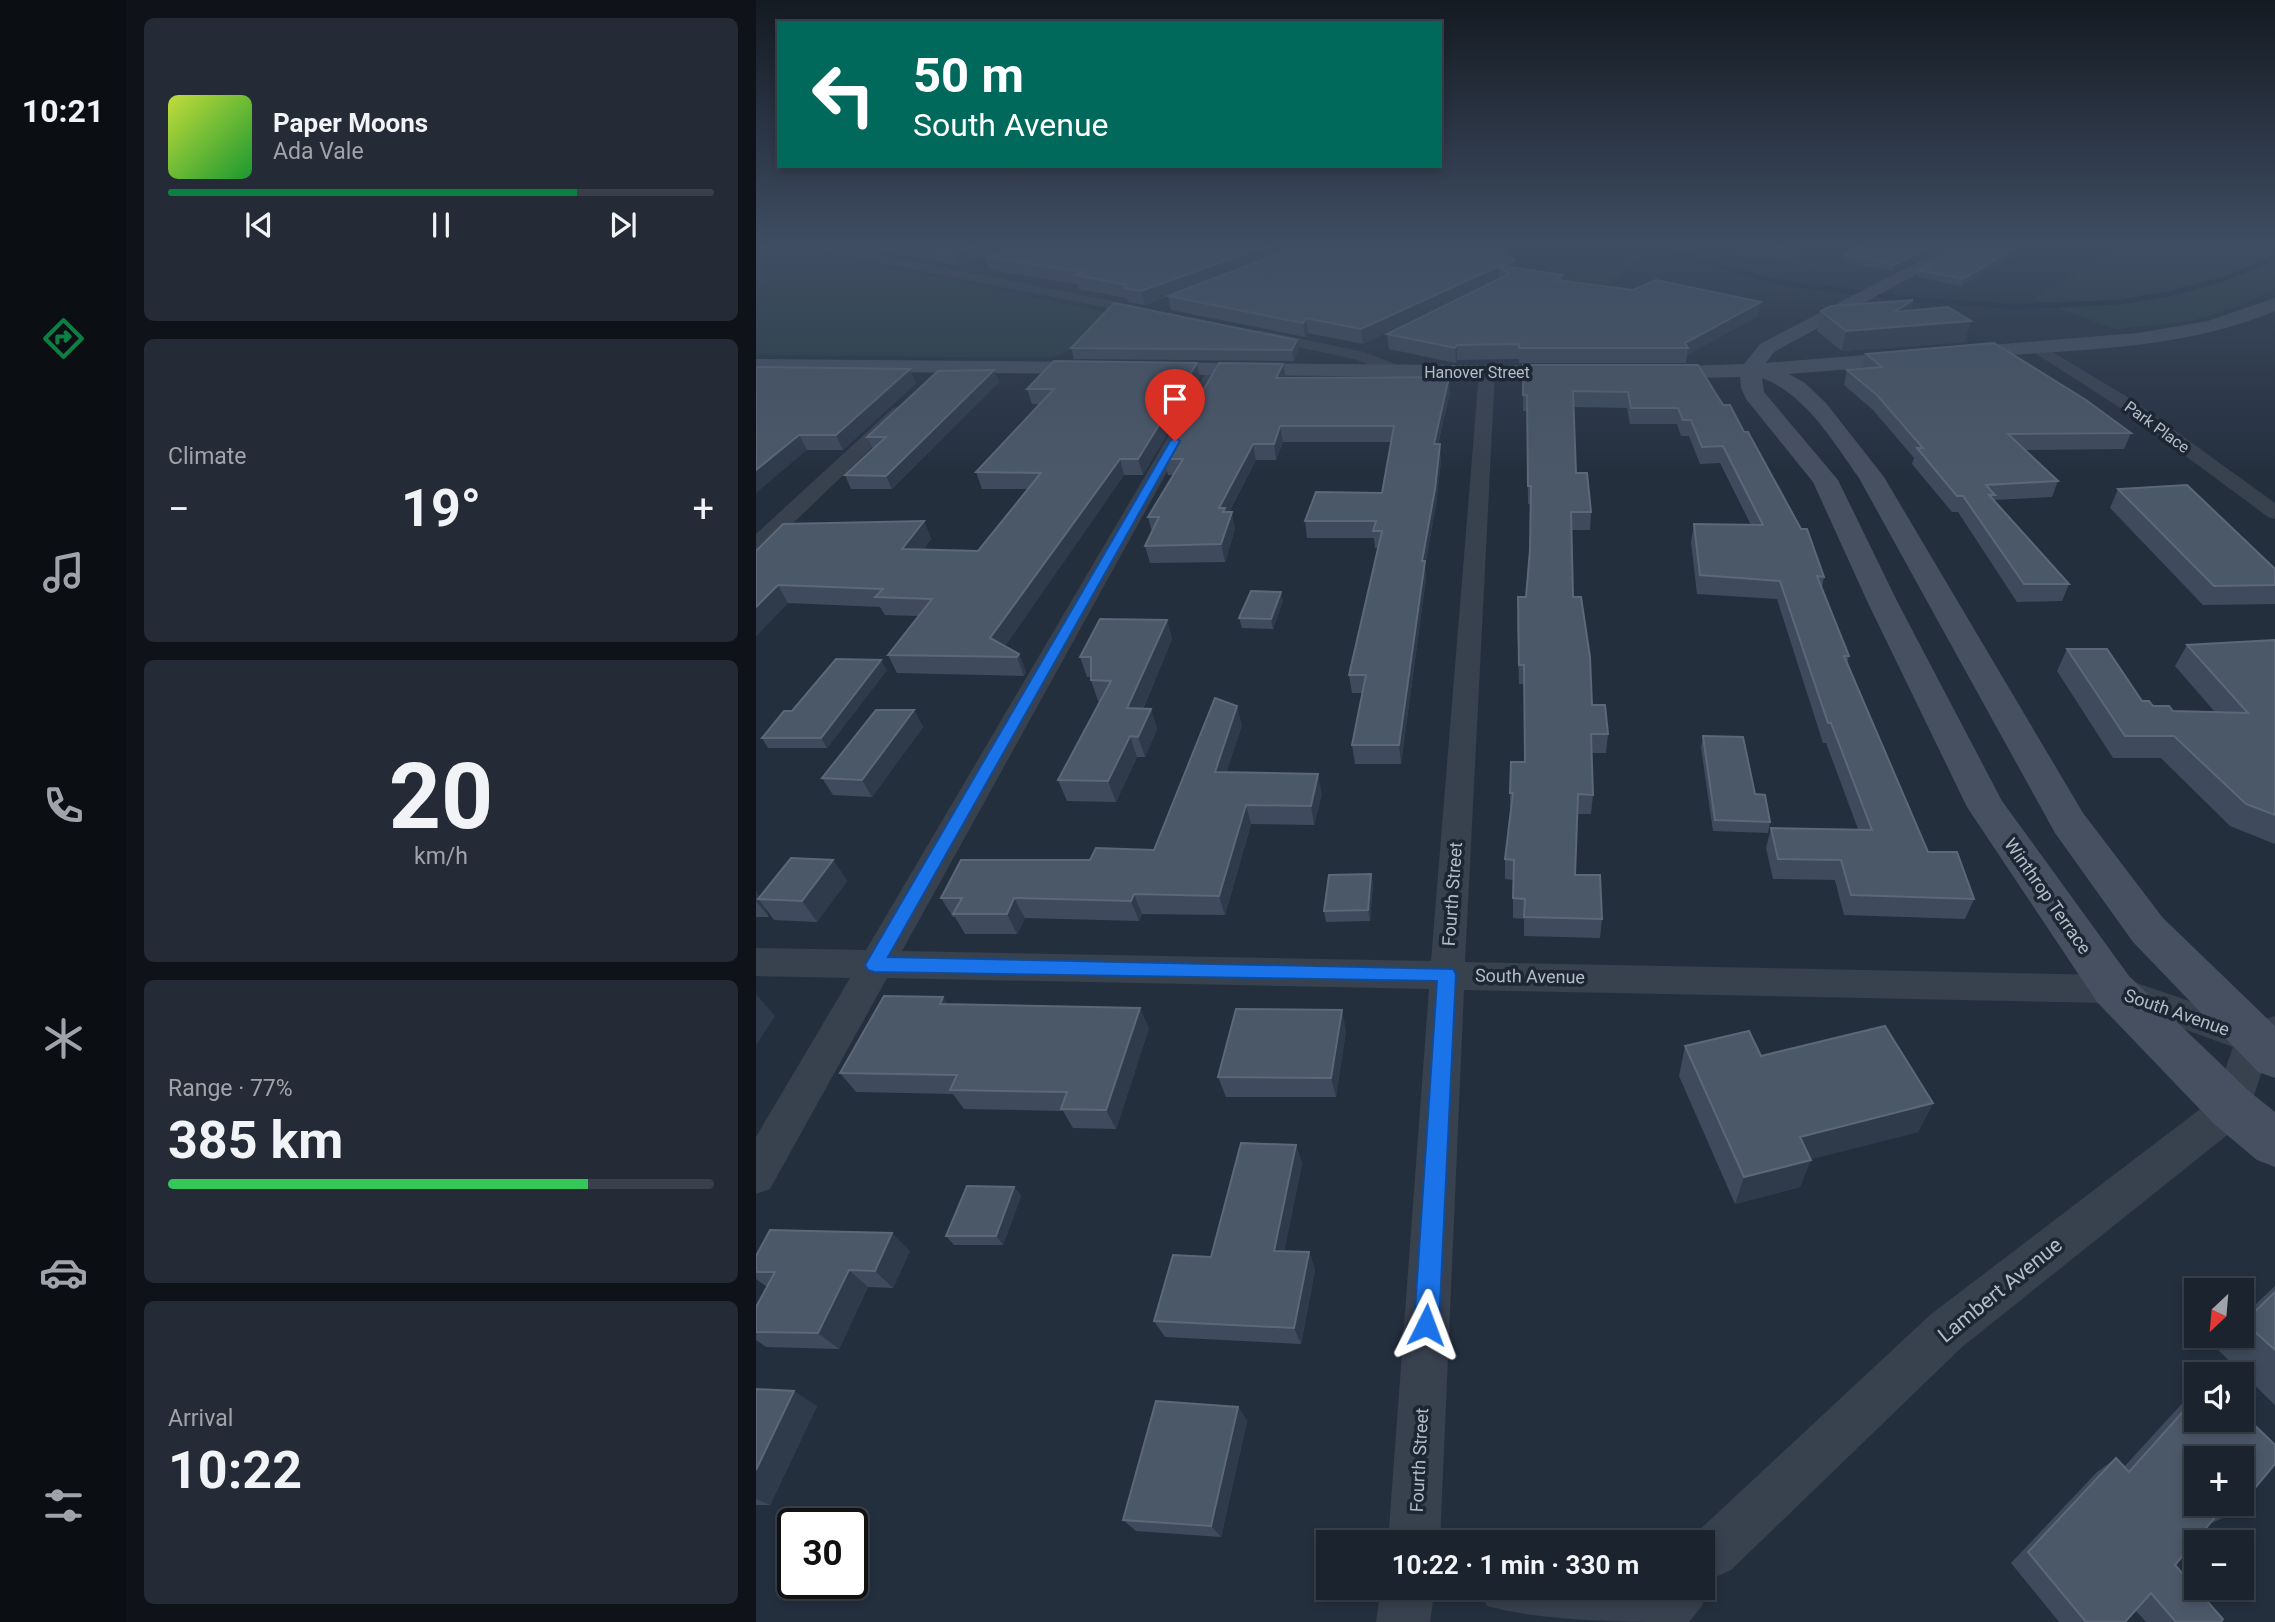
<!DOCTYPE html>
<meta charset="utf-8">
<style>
body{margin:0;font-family:Roboto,sans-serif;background:#242b36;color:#f1f3f6;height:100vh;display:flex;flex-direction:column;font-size:26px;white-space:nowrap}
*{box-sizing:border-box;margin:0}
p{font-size:23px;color:#a0a4aa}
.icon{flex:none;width:38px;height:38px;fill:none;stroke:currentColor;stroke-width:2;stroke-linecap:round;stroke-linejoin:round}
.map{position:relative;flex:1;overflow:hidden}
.side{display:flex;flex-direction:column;gap:18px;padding:18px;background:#0f1319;width:630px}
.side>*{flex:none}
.hud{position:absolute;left:21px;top:21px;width:665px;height:147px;border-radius:0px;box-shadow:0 4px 10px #0003,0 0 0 2px #39404a;background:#00695c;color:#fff;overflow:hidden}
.needle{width:46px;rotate:206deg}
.buttons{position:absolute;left:1428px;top:1278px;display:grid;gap:14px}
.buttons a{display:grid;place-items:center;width:70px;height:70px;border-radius:0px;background:#1b232e;box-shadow:0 4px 10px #0003,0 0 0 2px #39404a;font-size:35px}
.speed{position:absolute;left:21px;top:1508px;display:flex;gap:14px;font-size:35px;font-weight:700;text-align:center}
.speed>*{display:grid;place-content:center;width:91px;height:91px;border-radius:50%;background:#1b232e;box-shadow:0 4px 10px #0003,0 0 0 2px #39404a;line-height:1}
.speed .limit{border:4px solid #111;border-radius:10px;background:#fff;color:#111}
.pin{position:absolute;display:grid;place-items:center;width:60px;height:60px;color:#fff;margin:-72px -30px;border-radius:50% 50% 50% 0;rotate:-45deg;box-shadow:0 0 7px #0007}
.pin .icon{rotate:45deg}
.me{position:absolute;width:77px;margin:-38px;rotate:3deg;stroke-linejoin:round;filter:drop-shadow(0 0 5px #0008)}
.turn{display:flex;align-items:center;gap:24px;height:147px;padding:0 21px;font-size:32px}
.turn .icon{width:91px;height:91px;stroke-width:2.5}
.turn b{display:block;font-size:49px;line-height:60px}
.big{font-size:52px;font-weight:700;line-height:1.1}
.side .widget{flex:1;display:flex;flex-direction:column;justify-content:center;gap:10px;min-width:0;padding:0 24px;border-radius:10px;background:#242b36}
.side .dial{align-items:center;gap:0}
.dial b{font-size:91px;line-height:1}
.song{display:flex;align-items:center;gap:21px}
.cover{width:84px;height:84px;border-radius:10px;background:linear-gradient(135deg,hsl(70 70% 55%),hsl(130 70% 35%))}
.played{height:7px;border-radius:4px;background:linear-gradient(90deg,#0b8043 75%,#39404a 75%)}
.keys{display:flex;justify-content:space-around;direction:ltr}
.heat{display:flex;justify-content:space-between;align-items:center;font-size:38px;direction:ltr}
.charge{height:10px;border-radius:5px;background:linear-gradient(90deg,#34c759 77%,#39404a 0)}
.trip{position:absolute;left:560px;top:1530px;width:399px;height:70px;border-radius:0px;background:#1b232e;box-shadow:0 4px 10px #0003,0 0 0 2px #39404a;font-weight:700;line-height:70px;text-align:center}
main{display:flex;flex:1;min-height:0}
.menu{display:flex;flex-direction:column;width:126px;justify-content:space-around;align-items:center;background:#0b0e12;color:#a0a4aa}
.menu .icon{width:49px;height:49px}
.menu .current{color:#0b8043}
.menu b{font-size:32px;color:#f1f3f6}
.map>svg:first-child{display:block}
.green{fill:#263c3f}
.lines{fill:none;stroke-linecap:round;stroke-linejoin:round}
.stream{stroke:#17263c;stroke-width:5}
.street{fill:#38414e;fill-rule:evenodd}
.secondary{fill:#465061;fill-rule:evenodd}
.wall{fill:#3f4b5c}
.shaded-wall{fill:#2f3b4b}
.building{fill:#4b5868;stroke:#5c6777;stroke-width:2}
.route{fill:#1a73e8;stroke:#114b97;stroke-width:2}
.labels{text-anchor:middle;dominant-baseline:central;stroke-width:7;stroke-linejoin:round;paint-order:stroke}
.far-street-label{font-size:16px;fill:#b4bcc9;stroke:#1d2633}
.street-label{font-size:18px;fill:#b4bcc9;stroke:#1d2633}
.near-street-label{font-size:21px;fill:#b4bcc9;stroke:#1d2633}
</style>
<main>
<nav class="menu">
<b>10:21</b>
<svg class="icon current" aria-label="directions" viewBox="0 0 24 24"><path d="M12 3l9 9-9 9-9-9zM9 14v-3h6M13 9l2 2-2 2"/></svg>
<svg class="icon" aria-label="music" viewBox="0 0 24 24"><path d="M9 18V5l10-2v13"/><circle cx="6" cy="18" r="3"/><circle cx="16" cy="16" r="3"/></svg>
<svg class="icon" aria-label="phone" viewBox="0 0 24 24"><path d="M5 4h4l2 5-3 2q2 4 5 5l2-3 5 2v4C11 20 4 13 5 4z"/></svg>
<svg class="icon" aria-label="climate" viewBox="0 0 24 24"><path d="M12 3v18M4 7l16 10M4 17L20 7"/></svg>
<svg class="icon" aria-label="car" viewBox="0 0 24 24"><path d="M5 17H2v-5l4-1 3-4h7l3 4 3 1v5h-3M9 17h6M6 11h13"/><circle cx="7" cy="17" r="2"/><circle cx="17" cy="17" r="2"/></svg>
<svg class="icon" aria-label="filters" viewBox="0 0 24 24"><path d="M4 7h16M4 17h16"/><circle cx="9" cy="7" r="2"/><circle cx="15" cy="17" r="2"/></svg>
</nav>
<section class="side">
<div class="widget">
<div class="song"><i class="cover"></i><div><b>Paper Moons</b><p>Ada Vale</p></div></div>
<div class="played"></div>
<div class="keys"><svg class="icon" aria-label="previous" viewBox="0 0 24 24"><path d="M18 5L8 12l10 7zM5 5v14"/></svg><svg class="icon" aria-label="pause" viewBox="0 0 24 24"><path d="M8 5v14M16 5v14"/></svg><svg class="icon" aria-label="next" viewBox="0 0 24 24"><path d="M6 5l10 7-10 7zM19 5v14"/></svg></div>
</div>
<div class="widget"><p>Climate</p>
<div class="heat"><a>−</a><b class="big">19°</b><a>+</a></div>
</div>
<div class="widget dial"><b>20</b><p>km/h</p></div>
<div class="widget"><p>Range · 77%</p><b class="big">385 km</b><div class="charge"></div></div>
<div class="widget"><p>Arrival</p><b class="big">10:22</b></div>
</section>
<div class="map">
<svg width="1519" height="1622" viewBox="0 0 1519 1622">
<rect width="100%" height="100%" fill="#242f3e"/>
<path class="green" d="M0,245h23l360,74 -87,39 -296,-3z
M941,245h113l-10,16 26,6 -70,-8z
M1367,245h152v43l-33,17 -51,16 -75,8 -83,-30z
M884,250l8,3 -25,17 -15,17 -77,-7c39,-1 75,-12 109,-30z"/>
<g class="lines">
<path class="stream" d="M892,245l123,36 137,18 107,8 106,-5 52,-9 51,-14 51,-21"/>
<path class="street" d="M50,245h25l321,64 7,4 -7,4 -340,-68z
M503,330l105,22 42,16 2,3 -8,5 -46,-17 -100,-21 -3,-3 3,-3z
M1280,342l98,59 141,102v16l-7,-2 -146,-108 -92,-59 -2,-3 2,-3z
M460,364l8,5 -322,582 529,10 48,-589 8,-5 8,5 -30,590 648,13 141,48 21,-7v32l-6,2 -23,70 -284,227 -231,223 -24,11 3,6 -8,19 -13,16c-64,0 -142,0 -202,-16l-8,-19h224v-45h-20l1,-4 11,-4 235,-219 286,-218 17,-50 -121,-44 -648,-13 -24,552h-52l41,-553 -542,-11 -117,211 -14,5v-57l94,-159 -94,-2v-28l110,2 342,-581z
M143,407l9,5 -3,4 -141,135 -8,2v-19l137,-126z
M625,1587h54l-5,35h-54z"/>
<path class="secondary" d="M1194,245h20l-196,107 -8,11 372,-30 70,-12 67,-23v13c-88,37 -184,38 -278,45 -69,5 -138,13 -208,18l16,9 21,20 58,74 199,336 80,105 112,108v52l-17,-6 -125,-130 -78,-109 -196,-355c-27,-38 -53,-83 -97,-100l2,14 74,88 60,123 104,198 127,175 121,116 25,20v55l-18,-7 -43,-36 -117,-122 -130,-195 -99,-204 -55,-121 -67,-83 -5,-11 -1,-11 -90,2 -8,-1 -3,-5 3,-5 8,-1 94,-3 16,-20z
M0,359l820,7 8,1 3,5 -3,5 -8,1 -820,-7z"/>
</g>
<path class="wall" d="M99,245h645l15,23 48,7v6l195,35 -71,39 -1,8h-167v-4l-62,1 -1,3 -67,-14 -2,-15 77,-38 -101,48 -55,-11 -3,4 -134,-27 -3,-14 -23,9 -17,-3 -1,-4 -48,-9 -1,-5 -89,-14 -4,-13 -28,9z
M1092,245h96l-51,27 -51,-11 2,-7 16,-7z
M1209,245h66l-70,41 -44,-9 2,-7z
M1157,300l-2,10 54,32 -123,9 -25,-20 4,-20z
M315,348l228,2 -5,11 -220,-2z
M1110,354l265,79 -7,16 -100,1 34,31 -6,16 -59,3 76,84 -7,17 -45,1 -59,-90h-6l-40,-48 2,-6 -41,-48 -29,-25 3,-15 15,-2z
M767,365l200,40 21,27 80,145 -2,11 27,68 -2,7 81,189 46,47 -9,20 -121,-4 -9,-35 -62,-1 -7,-31 5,-20 87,1 -32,-86h-3l-46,-144 -80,-5 -6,-52 3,-18 57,1 -31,-62 -20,1 -11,-28h-8l-4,-12h-47l-3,-16 -53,-1 2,66 15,39 -1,18h-18l1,67 19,108 16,29 -2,19h-15l2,42 -2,19h-13l-3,61 27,44 -2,19 -76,-2v-17l-11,-1v-38l-8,-1v-20l5,-47v-19l15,-31 -1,-78h-5l-2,-68 9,-19 4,-45v-48h-2l-1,-93h-4z
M0,367l160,16 -73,67h-36z
M238,370l5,12 -107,107h-41l-6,-14 28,-26 -6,-12z
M444,378l-57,97h-19l-119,171 14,8 7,18 -2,4 -127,-3 -9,-18 30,-39 -33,-1 -5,-8 -92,-4 -32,33v-85l168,-30 7,18 -8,11 55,1 50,-62h-46l-6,-17 64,-68h-8l-5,-15z
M529,378l165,14 -12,52 3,16 -5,45 -11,61 1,12 -25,186h-46l-3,-19 10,-52h-10l-3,-18 29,-127h-3l-1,-10h-67l-2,-17 77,-28 9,-51h-108l-7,18h-20l-27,52 6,17 -10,33 -75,1 -5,-17 7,-14 -4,-15 25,-42h-5l-4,-16z
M1362,489l157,80v35l-72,1 -93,-97z
M527,601l-10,28 -31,-1 -3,-10z
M411,620l5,19 -29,70h8l6,20 -12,28h-8l-21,45 -49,-1 -9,-21 42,-79h-2l-7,-21v-3h-4l-7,-20z
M1519,640v204l-45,-18 -69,-68h-48l-56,-87 10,-22 75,52 11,5 20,5 42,1 -40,-46 12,-21z
M131,670l-60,78h-59l-6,-10 30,-27z
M158,710l9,17 -51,70 -39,-2 -11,-17z
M486,725l-16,48 96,21 -8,31 -63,-1 -26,91 -83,-1 -3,7 -114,-3 -8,16h-52l-10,-17h-2l-12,-19 149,-38 64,-10z
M947,736l52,58 15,28 -2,11 -55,-2 -12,-84z
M77,860l14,21 -30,41 -43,-2 -11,-15 6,12h-13v-26l3,7z
M615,874l2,10 -3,37 -44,1 -2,-11z
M192,1004l201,24 -33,101 -43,-1 -10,-17 -99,-2 -11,-15 -97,-2 -16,-19z
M590,1030l-10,67h-110l-8,-20z
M929,1046l76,10 172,47 -15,29 -107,27 -11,28 -65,17 -56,-128z
M540,1145l6,19 -18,87 25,1 6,18 -14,74 -136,-7 -11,-16 57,-64z
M258,1187l7,9 -18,49h-49l-8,-9z
M154,1251l-17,37 -25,-1 -29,62 -73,-2 -10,-7v-33l11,-20 -11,-8v-23z
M1519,1286v119l-62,-60 10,-10h19v-18z
M0,1389l61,17 -47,99h-14z
M1440,1392v27l39,93 -23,11 -1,-1 -36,43 46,57h-75l-10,-11 -11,11h-66l-48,-59 86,-91 19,-14 8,9 64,-70z
M482,1407l9,14 -26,116 -85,-6 -13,-11z"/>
<path class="shaded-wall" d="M224,245h48l-71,21 -4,-13z
M513,245h36l-160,60 -4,-14z
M1177,245h11l-51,27 1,-7z
M1265,245h10l-70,41 2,-7z
M759,261v14l-6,-1 -7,-8z
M743,266v13l-136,65 -2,-15z
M1157,300l-5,20 63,1 -6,21 -123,9 4,-20 48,-19z
M1005,302l-3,14 -71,39 1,-7 -3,-5z
M550,318l2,15 -3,4 -2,-14z
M541,340l2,10 -5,11 -2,-11z
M701,345v15l-1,3 -1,-15z
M441,363l3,15 -57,97 -5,-16z
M527,364l3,14h-10z
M154,369l6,14 -73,67 -7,-15z
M238,370l5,12 -107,107 -6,-13z
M693,377l1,15 -16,68v-16z
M524,426l3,16 -7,18 -2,-16z
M43,435l8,15 -51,43v-23z
M497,444l3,16 -30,57 6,-5 3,17 -10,33 -4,-18 -2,-36z
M684,444l1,16 -5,45 -11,61 1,12 -25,186 -2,-19 23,-184z
M364,459l4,16 -126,181 -8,-18z
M168,521l7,18 -21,28 -8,-18z
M22,585l10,18 -32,33v-29z
M525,592l2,9 -10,28 -2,-10z
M411,620l5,19 -38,90 -7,-21z
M263,654l7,18 -2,4 -7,-19z
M125,660l6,10 -60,78 -6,-10z
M481,706l5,19 -22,67 -5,-20z
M395,709l6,20 -12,28 -7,-20z
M158,710l9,17 -51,70 -10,-17z
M374,736l7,21 -21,45 -8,-21z
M562,774l4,20 -8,31 -3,-19z
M490,805l5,19 -26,91 -6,-19z
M77,860l14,21 -30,41 -15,-21z
M615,874l2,10 -3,37 -2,-11z
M0,891l4,8h-2l5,6 6,12 -13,-16z
M378,894l8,20 -3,7 -8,-20z
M258,898l11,20 -8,16 -10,-20z
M1,995l18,21 -19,29v-48z
M187,997l14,21 -17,-14z
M384,1008l9,20 -33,101 -10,-19z
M586,1010l4,20 -10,67 -5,-19z
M1177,1103l-15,29 -129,33 11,-28z
M540,1145l6,19 -21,104 -7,-17z
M1055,1160l-11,27 -65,17 9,-27z
M258,1187l7,9 -18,49 -7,-9z
M136,1233l18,18 -17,37 -18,-17z
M553,1252l6,18 -14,74 -7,-16z
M93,1270l19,17 -29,62 -21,-16z
M38,1391l23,15 -47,99 -14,-6v-29z
M482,1407l9,14 -26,116 -10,-11z"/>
<path class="building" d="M157,245h67l-27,8z
M266,245h247l-128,46 -17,-3 3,-3 -52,-10 8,-3 -98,-15z
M546,245h198l15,16 -13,5 61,9 -7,5 77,10 23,-10 105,22 -76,41 3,5h-169v-4l-62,1 -2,3 -68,-14 122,-60 -10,-8 -138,63 -55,-11 -3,5 -135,-27z
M1109,245h68l-39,20 -50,-11z
M1209,245h56l-58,34 -44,-9z
M1157,300l-19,12 54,-5 23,14 -125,10 -25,-20 10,-5z
M358,303l183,37 -5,10 -221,-2z
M1238,343l92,57 45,33 -123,1 50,47 -72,4 9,10h-6l80,89h-45l-61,-88h-6l-40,-48h6l-46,-53 -30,-25 35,-3 -16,-13z
M298,361l143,2 -59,96h-18l-130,179 29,16 -2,3 -129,-2 44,-56 -57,-2 8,-8 -105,-4 -22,22v-56l27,-27 141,-3 -22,28 76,2 63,-78 -65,-1 78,-83h-27z
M463,363l64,1 -7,14 173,-1 -15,67h6l-5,45 -13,72h3l-26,184h-47l14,-70h-17l33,-144h-9l3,-10h-71l11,-29 66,1 12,-67h-114l-6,18h-21l-34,64h6l-2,4h9l-11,32 -76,2 14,-29h-11l35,-58h-19z
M767,365h175l25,40h7l14,27h4l53,97h6l17,48 -7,-1 32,80h-5l84,196h29l17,47 -123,-4 -10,-35 -63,-1 -7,-31 101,2 -41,-107h-3l-48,-142 -80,-6 -6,-51 69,1 -40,-79 -21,1 -11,-27h-8l-5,-12h-47l-3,-16 -55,-1 3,82h11l4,39h-20l2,85h8l9,60 2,48h13l3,29h-17l2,61 -15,-1 -3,81h25l2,44 -78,-2 1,-18 -12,-1 1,-38 -9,-1 8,-66h-3l1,-31h14l-1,-97h-5l-1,-68h8l4,-47 1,-64h-3l-1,-91h-4z
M0,367l154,2 -74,66h-37l-43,35z
M238,370l-108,106 -41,-1 41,-38h-19l71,-66z
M1431,485l88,84v16l-61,1 -96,-97z
M495,591l30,1 -10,27 -32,-1z
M344,619l67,1 -40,88 24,1 -13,28 -8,-1 -22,45 -50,-1 53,-99 -20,-1v-23h-11z
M1519,640v175l-29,-11 -72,-68h-49l-58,-87h40l35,52h7l4,5h16l4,5 75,2 -61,-68z
M80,659l45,1 -60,78h-59l22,-27h8z
M459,698l22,8 -22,66 103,2 -7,32 -65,-1 -27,91 -85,-2 -3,7 -117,-3 -7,16h-54l9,-16h-21l20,-38h129l6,-12 58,2z
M120,710h38l-52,70 -40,-2z
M947,736l40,1 12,57 10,1 5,27 -55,-2z
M35,858l42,2 -31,41 -44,-2z
M615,874l-3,36 -44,1 5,-36z
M128,996l59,1 -3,7 200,4 -34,102 -45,-1 6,-17 -117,-2 7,-15 -117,-2z
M480,1009l106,1 -11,68 -113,-1z
M1129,1026l48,77 -133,34 11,23 -67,17 -59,-131 64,-15 12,25z
M485,1143l55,2 -22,106 35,1 -15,76 -140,-7 19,-66 38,2z
M211,1186l47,1 -18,49h-50z
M14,1230l122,3 -17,38 -26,-1 -31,63 -62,-1v-25l19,-35h-19v-16z
M1519,1292v58l-31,-28z
M0,1389l38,2 -38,79z
M1440,1397v22h46v-6l33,32v19l-40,48 -8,-9h15v-45h-46v45h31l-52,62 48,54 -2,3h-45l-25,-29 -26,29h-39l-58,-70 88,-94 13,14z
M400,1401l82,6 -27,119 -88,-6z"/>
<linearGradient id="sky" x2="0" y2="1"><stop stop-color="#141a22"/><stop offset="0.52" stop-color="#3f4d63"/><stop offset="1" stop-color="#3f4d63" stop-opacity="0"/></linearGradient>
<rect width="1519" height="472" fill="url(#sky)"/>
<path class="route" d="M419,438l5,3 -292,516 565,12 3,5 -17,351 -4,9 -9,4 -8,-4 -4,-9 23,-344 -563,-9 -6,-2 -3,-5 305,-524z"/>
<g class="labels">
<g class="far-street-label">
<text x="721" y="372">Hanover Street</text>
<text transform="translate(1401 427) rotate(36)">Park Place</text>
</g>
<g class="street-label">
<text transform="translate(696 894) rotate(-86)">Fourth Street</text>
<text transform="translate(1292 896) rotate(55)">Winthrop Terrace</text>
<text transform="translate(774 976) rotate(1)">South Avenue</text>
<text transform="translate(1421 1012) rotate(19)">South Avenue</text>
<text transform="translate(663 1460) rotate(-87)">Fourth Street</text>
</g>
<g class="near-street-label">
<text transform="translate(1244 1290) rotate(-39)">Lambert Avenue</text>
</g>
</g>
</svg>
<div class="buttons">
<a><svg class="needle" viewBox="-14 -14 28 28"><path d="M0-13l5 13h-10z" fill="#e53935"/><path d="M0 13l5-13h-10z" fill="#a0a4aa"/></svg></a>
<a><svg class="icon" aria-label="sound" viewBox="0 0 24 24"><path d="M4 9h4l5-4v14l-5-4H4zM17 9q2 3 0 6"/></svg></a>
<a>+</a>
<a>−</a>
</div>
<div class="speed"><div class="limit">30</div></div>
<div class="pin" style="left:419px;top:441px;background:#d93025"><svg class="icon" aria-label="arrive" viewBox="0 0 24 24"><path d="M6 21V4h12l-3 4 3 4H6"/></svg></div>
<svg class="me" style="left:670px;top:1325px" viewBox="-20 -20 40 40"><path d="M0-17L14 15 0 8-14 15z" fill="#1a73e8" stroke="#fff" stroke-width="4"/></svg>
<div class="trip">10:22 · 1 min · 330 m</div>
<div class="hud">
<div class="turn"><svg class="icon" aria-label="left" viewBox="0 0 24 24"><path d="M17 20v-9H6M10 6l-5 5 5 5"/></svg><div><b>50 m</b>South Avenue</div></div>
</div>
</div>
</main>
